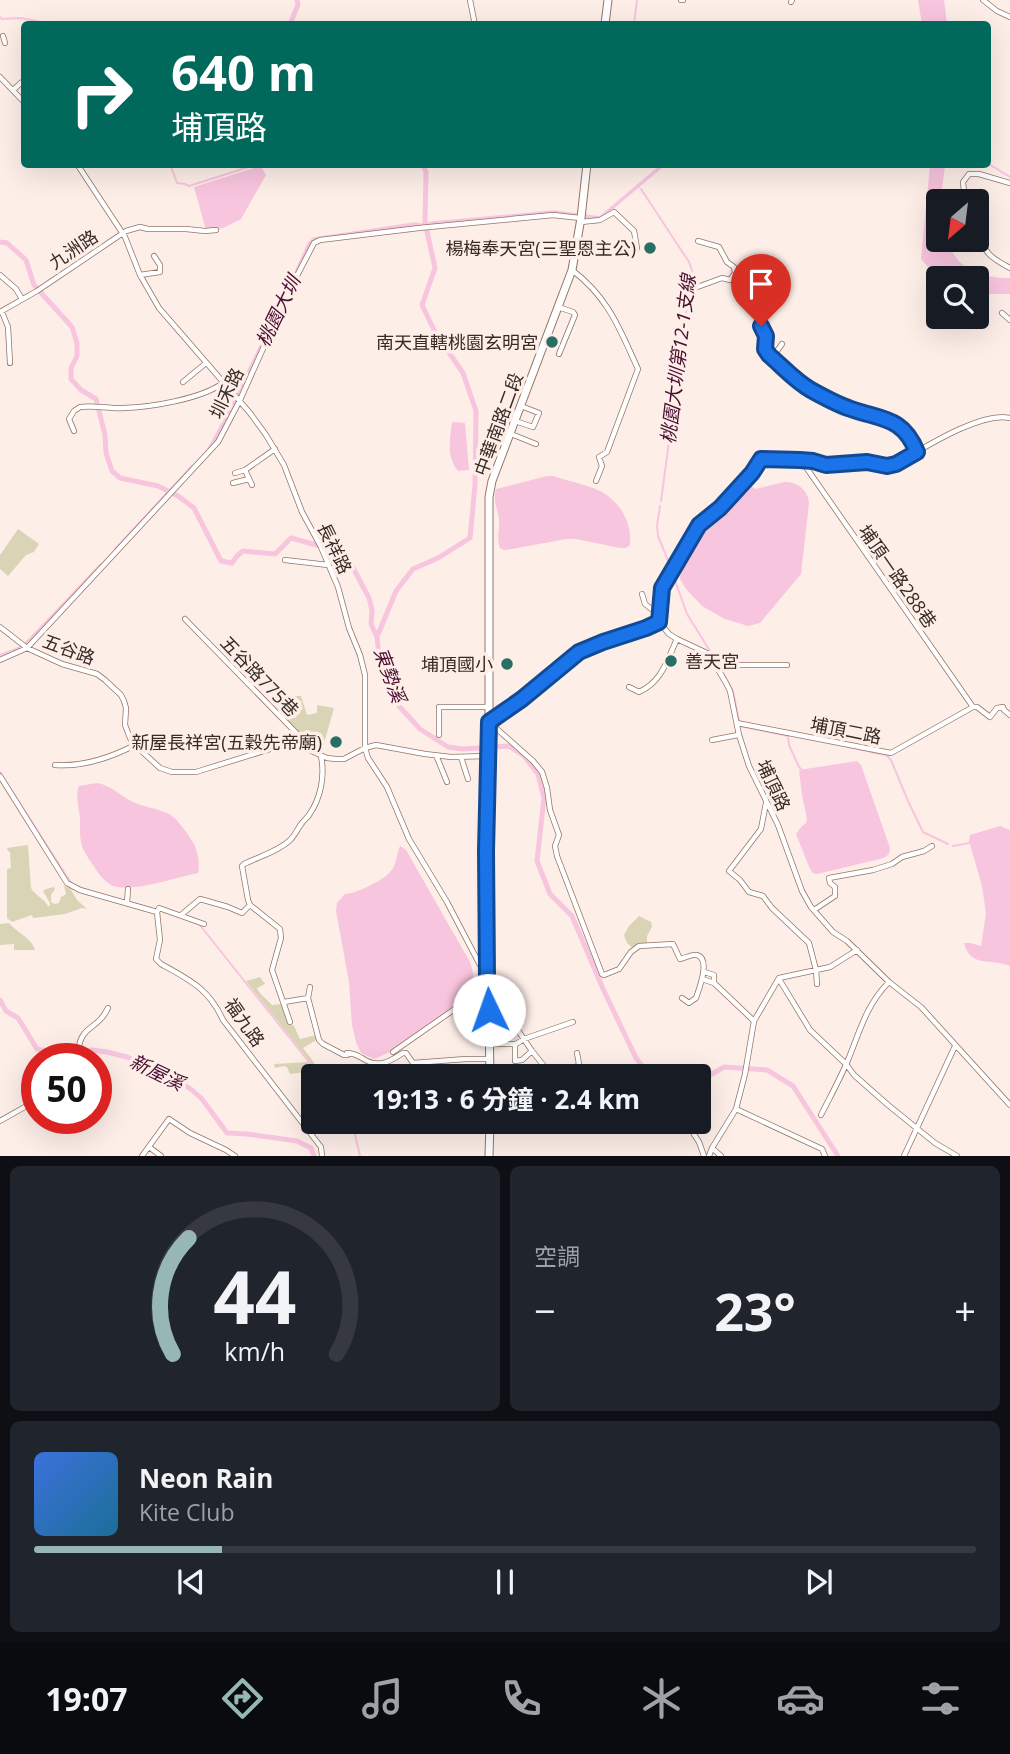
<!DOCTYPE html>
<html lang="zh-TW">
<meta charset="utf-8">
<style>
body{margin:0;font-family:"Open Sans","Noto Sans TC",sans-serif;background:#20242c;color:#f1f3f6;height:100vh;display:flex;flex-direction:column;font-size:26px;white-space:nowrap}
*{box-sizing:border-box;margin:0}
p{font-size:23px;color:#9ea1a6}
.icon{flex:none;width:38px;height:38px;fill:none;stroke:currentColor;stroke-width:2;stroke-linecap:round;stroke-linejoin:round}
.map{position:relative;height:1156px;overflow:hidden}
.side{display:flex;flex-direction:column;gap:10px;padding:10px;background:#0d0f14;flex:1}
.side>*{flex:none}
.guide{position:absolute;left:21px;top:21px;width:970px;height:147px;border-radius:7px;box-shadow:0 7px 28px #0002;background:#00695c;color:#fff;overflow:hidden}
.needle{width:46px;rotate:208deg}
.fabs{position:absolute;left:926px;top:189px;display:grid;gap:14px}
.fabs a{display:grid;place-items:center;width:63px;height:63px;border-radius:7px;background:#171b24;box-shadow:0 7px 28px #0002;font-size:35px}
.speed{position:absolute;left:21px;top:1043px;display:flex;gap:14px;font-size:35px;font-weight:700;text-align:center}
.speed>*{display:grid;place-content:center;width:91px;height:91px;border-radius:50%;background:#171b24;box-shadow:0 7px 28px #0002;line-height:1}
.speed .limit{border:10px solid #d22;background:#fff;color:#111}
.pin{position:absolute;display:grid;place-items:center;width:60px;height:60px;color:#fff;margin:-72px -30px;border-radius:50% 50% 50% 0;rotate:-45deg;box-shadow:0 0 7px #0007}
.pin .icon{rotate:45deg}
.me{position:absolute;width:77px;margin:-38px;rotate:357deg;stroke-linejoin:round;filter:drop-shadow(0 0 5px #0008)}
.turn{display:flex;align-items:center;gap:24px;height:147px;padding:0 35px;font-size:32px}
.turn .icon{width:91px;height:91px;stroke-width:2.5}
.turn b{display:block;font-size:49px;line-height:60px}
.big{font-size:52px;font-weight:700;line-height:1.1}
.side .widget{flex:1;display:flex;flex-direction:column;justify-content:center;gap:10px;min-width:0;padding:0 24px;border-radius:10px;background:#20242c}
.side .dial{align-items:center;gap:0}
.dial svg{height:182px;overflow:visible;fill:none;stroke:#363941;stroke-width:7;stroke-linecap:round;text-anchor:middle}
.dial text{fill:#f1f3f6;stroke:none}
.song{display:flex;align-items:center;gap:21px}
.cover{width:84px;height:84px;border-radius:10px;background:linear-gradient(135deg,hsl(220 70% 55%),hsl(200 70% 35%))}
.played{height:7px;border-radius:4px;background:linear-gradient(90deg,#96b7b5 20%,#363941 20%)}
.keys{display:flex;justify-content:space-around;direction:ltr}
.heat{display:flex;justify-content:space-between;align-items:center;font-size:38px;direction:ltr}
.side .tiles{flex:1;display:grid;gap:10px;grid-template-columns:1fr 1fr}
.widget:last-child{grid-column:span 2}
.trip{position:absolute;left:301px;top:1064px;width:410px;height:70px;border-radius:7px;background:#171b24;box-shadow:0 7px 28px #0002;font-weight:700;line-height:70px;text-align:center}
.tabs{display:flex;height:112px;justify-content:space-around;align-items:center;background:#090b0e;color:#9ea1a6}
.tabs .icon{width:49px;height:49px}
.tabs .selected{color:#96b7b5}
.tabs b{font-size:32px;color:#f1f3f6}
.map>svg:first-child{display:block}
.green{fill:#d9d4b6}
.water{fill:#f8c5de}
.lines{fill:none;stroke-linecap:round;stroke-linejoin:round}
.stream{stroke:#f8c5de;stroke-width:2}
.canal{stroke:#f8c5de;stroke-width:3.5}
.river{stroke:#f8c5de;stroke-width:5}
.minor-casing{stroke:#947466;stroke-width:6}
.major-casing{stroke:#947466;stroke-width:9}
.minor{stroke:#fff;stroke-width:4.5}
.major{stroke:#fff;stroke-width:7}
.route-casing{stroke:#114b97;stroke-width:18}
.route{stroke:#1a73e8;stroke-width:12}
.poi-dot{fill:#276e65;stroke:#fdeee8;stroke-width:2.5}
.labels{text-anchor:middle;dominant-baseline:central;stroke-width:7;stroke-linejoin:round;paint-order:stroke}
.poi-label{font-size:18px;fill:#382b25;stroke:#fdeee8;text-anchor:end}
.street-label{font-size:18px;fill:#382b25;stroke:#fdeee8}
.water-label{font-size:19px;font-style:italic;fill:#4a0f33;stroke:#fdeee8}
</style>
<div class="map">
<svg width="1010" height="1156" viewBox="0 0 1010 1156">
<rect width="100%" height="100%" fill="#fdeee8"/>
<path class="green" d="M18,529l21,15 -5,8 -8,3 -18,21 -8,-7v-14z
M290,696h11l6,19 10,-2v-8l17,3 -13,46 -37,-34z
M28,845l3,43c4,8 13,10 17,18h2v-3l-7,-12 3,-2 8,-2 1,2 -4,6v7l4,2 4,-1 2,-6 5,-3 -2,-8 6,2 7,12 10,9 -5,-1 -17,6 -32,4 -1,-3 -20,7 -5,-4v-49l4,-1 -1,-16 -2,-1 -1,-3z
M639,916l12,6 1,5 -5,9v9l-13,4 -7,-6 -3,-8 5,-9z
M9,923c8,10 22,14 26,27h-21v-6l-14,1v-21z
M260,977l5,7 -8,4c3,7 9,10 15,17l11,-1 8,20 3,2 6,13 16,-4 2,4 -15,9 21,28h-5l-12,-4 -17,2 -3,-7 -3,-1 -9,2 -1,-4 36,-2 -64,-81z"/>
<path class="water" d="M918,0h26l3,24h-25z
M930,165h15l-3,25 1,11h-5v39h10c7,30 35,38 62,38v16h-24l-9,-2 -1,-14 -38,1 -17,-20z
M261,166l5,9 -25,44 -18,9 -17,2 -12,-43z
M452,422l13,1 4,47 -11,1c-12,-15 -8,-32 -6,-49z
M547,476h6c15,5 36,9 49,16 19,11 30,31 28,53l-4,3h-6l-44,-9h-10l-54,10 -8,1 -4,-2c-4,-10 0,-19 -1,-29 -2,-13 -6,-16 -3,-30z
M784,482c14,0 24,8 25,21l-8,71 -41,49 -12,3 -23,-7 -23,-13 -16,-17 -6,-10 1,-9 25,-50 30,-16 10,-20 10,5z
M857,761l4,4 29,83 -1,6 -5,4 -67,16 -4,-1 -3,-4 -14,-35 6,-8 4,-3 1,-4 -5,-24 -3,-25z
M97,783c13,2 23,12 34,18 12,6 24,7 36,12 9,3 24,25 28,33 3,8 5,20 3,27 -21,4 -69,21 -87,12 -8,-5 -13,-12 -18,-20 -12,-18 -13,-20 -13,-41 1,-12 -6,-26 -1,-38z
M1000,826l10,4v136c-19,-8 -40,2 -46,-23h6l11,3 5,-33 -4,-27 -13,-45 1,-6z
M400,846l6,4 64,112c4,13 7,25 -3,36l-77,54 -16,7 -13,-6 -5,-11 -4,-17 -3,-43 -13,-71 1,-8 8,-9c10,0 39,-14 45,-22 7,-7 6,-17 10,-26z"/>
<g class="lines">
<path class="stream" d="M0,17l2,2 19,-1 30,6
M634,24l3,-24
M987,163l23,14
M170,164l7,19 8,1 4,2 69,-22
M638,186l1,1
M641,189l48,73 3,8 -31,231
M660,506l-3,20 1,10 13,32
M673,575l14,39 31,50
M721,669l12,22 6,30
M740,726l48,10 1,9 10,22 2,2
M840,745l27,6
M870,752l16,3 5,5 17,41 15,31 25,12
M0,772l71,111
M953,846l16,-3
M79,887l11,4
M133,903l18,5
M199,924l121,152
M352,1122l8,34"/>
<path class="canal" d="M294,277l15,-33 5,-5 101,-15 6,1 12,-2 121,-11 46,6 64,-54
M209,449l16,-29 42,-86
M116,549l76,-82
M0,656l23,-9 78,-82"/>
<path class="river" d="M290,24l8,-19 -1,-5
M422,164l4,8 -1,50 10,46 -13,37 13,27 28,41 13,38 -1,74 -5,53 -32,20 -25,11 -17,22 -19,46 2,18 20,51 21,23 28,18 15,2 46,-3 15,10 14,18 6,24 -7,63 13,33 22,22 32,75 32,67 14,18
M0,242l7,1 19,17 8,25 38,42 5,16v13l-6,12v11l10,11 15,9 9,36 1,18 6,18 8,7 38,8 20,10 16,12 27,53 11,2 5,-7 6,-5 32,3 16,-16 36,10 21,10 21,40 3,12 -1,14 6,13
M0,1000l6,11 12,7 19,31 31,7 24,-6 15,2 20,5 43,18 22,15 10,9 25,34 20,1 50,7 14,7 3,8
M698,1082l26,-15 43,3 26,16 45,70"/>
<g class="minor-casing">
<path id="minor" d="M470,0l4,20
M681,0h2
M983,0l14,11 13,6
M791,2l1,-2
M3,36l2,7
M0,77l24,25
M13,90l9,-8h2
M77,164l48,73 15,38 19,33 91,105 16,22 18,30 18,47 19,35 17,40 11,41 11,27 5,20v73l3,10 19,29 22,52 38,63 55,105 30,44 20,25
M965,201l-2,-19 6,-8h10l31,9
M581,222l19,-2 14,-8 20,19 3,17 -2,3 -6,-1 -5,-10
M976,233c11,21 13,24 34,35
M572,270c37,28 48,60 66,99l-31,83 -8,5 3,9 -6,15
M0,275l16,14 6,10
M140,275l20,-3v-7l-6,-9
M692,289l30,-11 8,2 5,-7 -1,-6 -7,-5 -8,-15 -21,-6
M558,307l15,5 2,3 -16,39
M755,307c1,13 9,19 11,29 2,9 -2,10 3,19 14,12 26,26 42,35 13,7 27,14 40,19 32,12 52,7 66,43
M0,312l37,-21 89,-60 14,-4 8,2h38l19,2 11,-1
M2,312l6,15 2,36
M1002,313l8,7
M772,358l10,-14
M183,382l23,-19
M515,421l18,6 6,-14 -18,-7
M74,431l-5,-12 5,-8 6,-4c14,-2 29,2 44,1 28,-1 77,-9 99,-25
M511,434l25,10
M801,460l172,247
M245,470l7,15
M235,473l10,-3 30,-21
M233,483l16,-4
M285,560l43,5
M642,594l3,10 14,11
M185,619l126,129
M659,622l-13,6 -43,14 -24,10 -57,47 -33,23 44,39 9,11 5,16 3,22 9,25 -4,11 2,10 45,118 2,1 15,-6 12,-17 8,-6 34,-2 7,15c5,-1 12,-5 17,-4 14,4 2,34 -1,43l-7,5 -7,-5
M659,622l10,12 8,5 32,15 17,29 4,8 9,44 10,31 29,59 24,66 9,16 22,25 14,9 42,41 32,25 89,98
M659,622l3,-34 37,-63 22,-17 31,-35 9,-14 39,1 26,5h17l24,-3 20,4 9,-2c26,-15 85,-53 114,-46
M0,627l27,21 35,16 35,10 8,6 16,15 3,6 2,7 -1,17 5,13 5,7 25,23 12,4h24l87,-27 22,3 22,10 9,1h8l21,-11 11,-3 49,9 26,3 37,-1
M0,660l27,-12 191,-206 22,-42 48,-107 26,-50 6,-3 99,-12 134,-13 27,3
M717,667l5,-2h65
M629,687l10,5c23,-10 28,-32 38,-53
M737,723l154,30 82,-46h4l13,10 7,-9 6,-1 1,3 6,5
M439,735v-28h49
M712,740l26,-5
M436,755l11,27
M461,757l7,22
M55,765c28,2 55,-7 80,-20
M0,776l67,107 13,7 77,22
M766,803l-5,26 -32,42 11,9 9,12 14,4 9,12 37,35 7,27 1,14
M127,903l1,-14
M250,905l-2,-5 -6,-34 2,-2c14,-7 33,-12 45,-23 6,-5 8,-12 13,-18 2,-3 5,-5 7,-8 12,-17 16,-39 12,-59
M250,905l30,24 1,9 -9,32 18,52
M814,910l21,-14v-9l-5,-4 -1,-5 44,-8 19,-6 10,-7 22,-6 8,-5
M157,912l3,28 -4,19 5,5c29,16 48,25 62,56l98,127 1,9
M157,912l2,-4 45,16
M181,915l19,-16 28,8 14,6 8,-8
M704,972l10,3v8
M702,979l12,4 40,38
M779,979l31,51 36,34 8,11 34,30 47,38 22,13
M310,987l-2,11 11,42 4,4 21,11h3v-2c7,0 9,2 15,5 16,11 27,4 41,-5h3l7,10 53,-4h24
M284,1002l24,-4
M490,1028l25,-1
M490,1044h26l8,-5 49,-17
M515,1044v17l7,-1 10,-9
M393,1052l79,-55 15,-19
M51,1059l2,-2 14,2 11,-3c1,-33 19,-24 30,-48
M569,1076l10,-12 -2,-11
M589,1076h1
M736,1109l86,40 3,7
M821,1115c9,-18 19,-36 27,-55 12,-29 18,-55 41,-78
M0,1121l37,-21
M686,1122l13,20 5,14
M149,1147l12,9
M712,1148l9,8
M142,1156l27,-37 21,14 36,17 9,6
M709,1156l3,-8 24,-39 9,-35 9,-53 25,-43 51,-11 27,-17
M904,1156l51,-110"/>
</g>
<g class="major-casing">
<path id="major" d="M605,24l3,-24
M490,1076l-4,-225 3,-129v-225l3,-16 80,-211 9,-52 6,-54
M489,1156l1,-34"/>
</g>
<use href="#minor" class="minor"/>
<use href="#major" class="major"/>
</g>
<g class="lines">
<g class="route-casing">
<path id="route" d="M489,1010l-2,-32 -1,-127 3,-129 33,-23 57,-47 24,-10 43,-14 13,-6 3,-34 37,-63 21,-17 32,-35 9,-14 39,1 13,1 13,4 41,-3 20,4 9,-2 21,-12c-14,-35 -34,-32 -66,-43 -13,-4 -27,-12 -40,-19 -16,-9 -28,-23 -42,-35l-4,-6 1,-13 -5,-10"/>
</g>
<use href="#route" class="route"/>
</g>
<g class="poi-dot">
<circle cx="650" cy="248" r="7"/>
<circle cx="552" cy="342" r="7"/>
<circle cx="671" cy="661" r="7"/>
<circle cx="507" cy="664" r="7"/>
<circle cx="336" cy="742" r="7"/>
</g>
<g class="labels">
<g class="poi-label">
<text x="636" y="248">楊梅奉天宮(三聖恩主公)</text>
<text x="538" y="342">南天直轄桃園玄明宮</text>
<text x="685" y="661" text-anchor="start">善天宮</text>
<text x="493" y="664">埔頂國小</text>
<text x="322" y="742">新屋長祥宮(五穀先帝廟)</text>
</g>
<g class="street-label">
<text transform="translate(73 249) rotate(-34)">九洲路</text>
<text transform="translate(226 393) rotate(-64)">圳禾路</text>
<text transform="translate(498 424) rotate(-70)">中華南路二段</text>
<text transform="translate(335 548) rotate(64)">長祥路</text>
<text transform="translate(898 576) rotate(55)">埔頂一路288巷</text>
<text transform="translate(69 649) rotate(20)">五谷路</text>
<text transform="translate(260 676) rotate(46)">五谷路775巷</text>
<text transform="translate(846 730) rotate(11)">埔頂二路</text>
<text transform="translate(774 785) rotate(65)">埔頂路</text>
<text transform="translate(245 1022) rotate(55)">福九路</text>
</g>
<g class="water-label">
<text transform="translate(278 311) rotate(-64)">桃園大圳</text>
<text transform="translate(678 359) rotate(-83)">桃園大圳第12-1支線</text>
<text transform="translate(390 675) rotate(70)">東勢溪</text>
<text transform="translate(157 1072) rotate(26)">新屋溪</text>
</g>
</g>
</svg>
<div class="fabs">
<a><svg class="needle" viewBox="-14 -14 28 28"><path d="M0-13l5 13h-10z" fill="#e53935"/><path d="M0 13l5-13h-10z" fill="#9ea1a6"/></svg></a>
<a><svg class="icon" aria-label="search" viewBox="0 0 24 24"><circle cx="10" cy="10" r="6"/><path d="M15 15l6 6"/></svg></a>
</div>
<div class="speed"><div class="limit">50</div></div>
<div class="pin" style="left:761px;top:326px;background:#d93025"><svg class="icon" aria-label="arrive" viewBox="0 0 24 24"><path d="M6 21V4h12l-3 4 3 4H6"/></svg></div>
<svg class="me" style="left:489px;top:1010px" viewBox="-20 -20 40 40"><circle r="19" fill="#fff"/><path d="M0-13L10 11 0 6-10 11z" fill="#1a73e8"/></svg>
<div class="trip">19:13 · 6 分鐘 · 2.4 km</div>
<div class="guide">
<div class="turn"><svg class="icon" aria-label="right" viewBox="0 0 24 24"><path d="M7 20v-9h11M14 6l5 5-5 5"/></svg><div><b>640 m</b>埔頂路</div></div>
</div>
</div>
<section class="side">
<div class="tiles">
<div class="widget dial"><svg viewBox="0 0 100 80">
<path d="M14 69A42 42 0 1 1 86 69"/>
<path d="M14 69A42 42 0 0 1 21 18" stroke="#96b7b5"/>
<text x="50" y="56" font-size="32" font-weight="700">44</text>
<text x="50" y="72" font-size="11">km/h</text>
</svg></div>
<div class="widget"><p>空調</p>
<div class="heat"><a>−</a><b class="big">23°</b><a>+</a></div>
</div>
<div class="widget">
<div class="song"><i class="cover"></i><div><b>Neon Rain</b><p>Kite Club</p></div></div>
<div class="played"></div>
<div class="keys"><svg class="icon" aria-label="previous" viewBox="0 0 24 24"><path d="M18 5L8 12l10 7zM5 5v14"/></svg><svg class="icon" aria-label="pause" viewBox="0 0 24 24"><path d="M8 5v14M16 5v14"/></svg><svg class="icon" aria-label="next" viewBox="0 0 24 24"><path d="M6 5l10 7-10 7zM19 5v14"/></svg></div>
</div>
</div>
</section>
<nav class="tabs">
<b>19:07</b>
<svg class="icon selected" aria-label="directions" viewBox="0 0 24 24"><path d="M12 3l9 9-9 9-9-9zM9 14v-3h6M13 9l2 2-2 2"/></svg>
<svg class="icon" aria-label="music" viewBox="0 0 24 24"><path d="M9 18V5l10-2v13"/><circle cx="6" cy="18" r="3"/><circle cx="16" cy="16" r="3"/></svg>
<svg class="icon" aria-label="phone" viewBox="0 0 24 24"><path d="M5 4h4l2 5-3 2q2 4 5 5l2-3 5 2v4C11 20 4 13 5 4z"/></svg>
<svg class="icon" aria-label="climate" viewBox="0 0 24 24"><path d="M12 3v18M4 7l16 10M4 17L20 7"/></svg>
<svg class="icon" aria-label="car" viewBox="0 0 24 24"><path d="M5 17H2v-5l4-1 3-4h7l3 4 3 1v5h-3M9 17h6M6 11h13"/><circle cx="7" cy="17" r="2"/><circle cx="17" cy="17" r="2"/></svg>
<svg class="icon" aria-label="filters" viewBox="0 0 24 24"><path d="M4 7h16M4 17h16"/><circle cx="9" cy="7" r="2"/><circle cx="15" cy="17" r="2"/></svg>
</nav>
